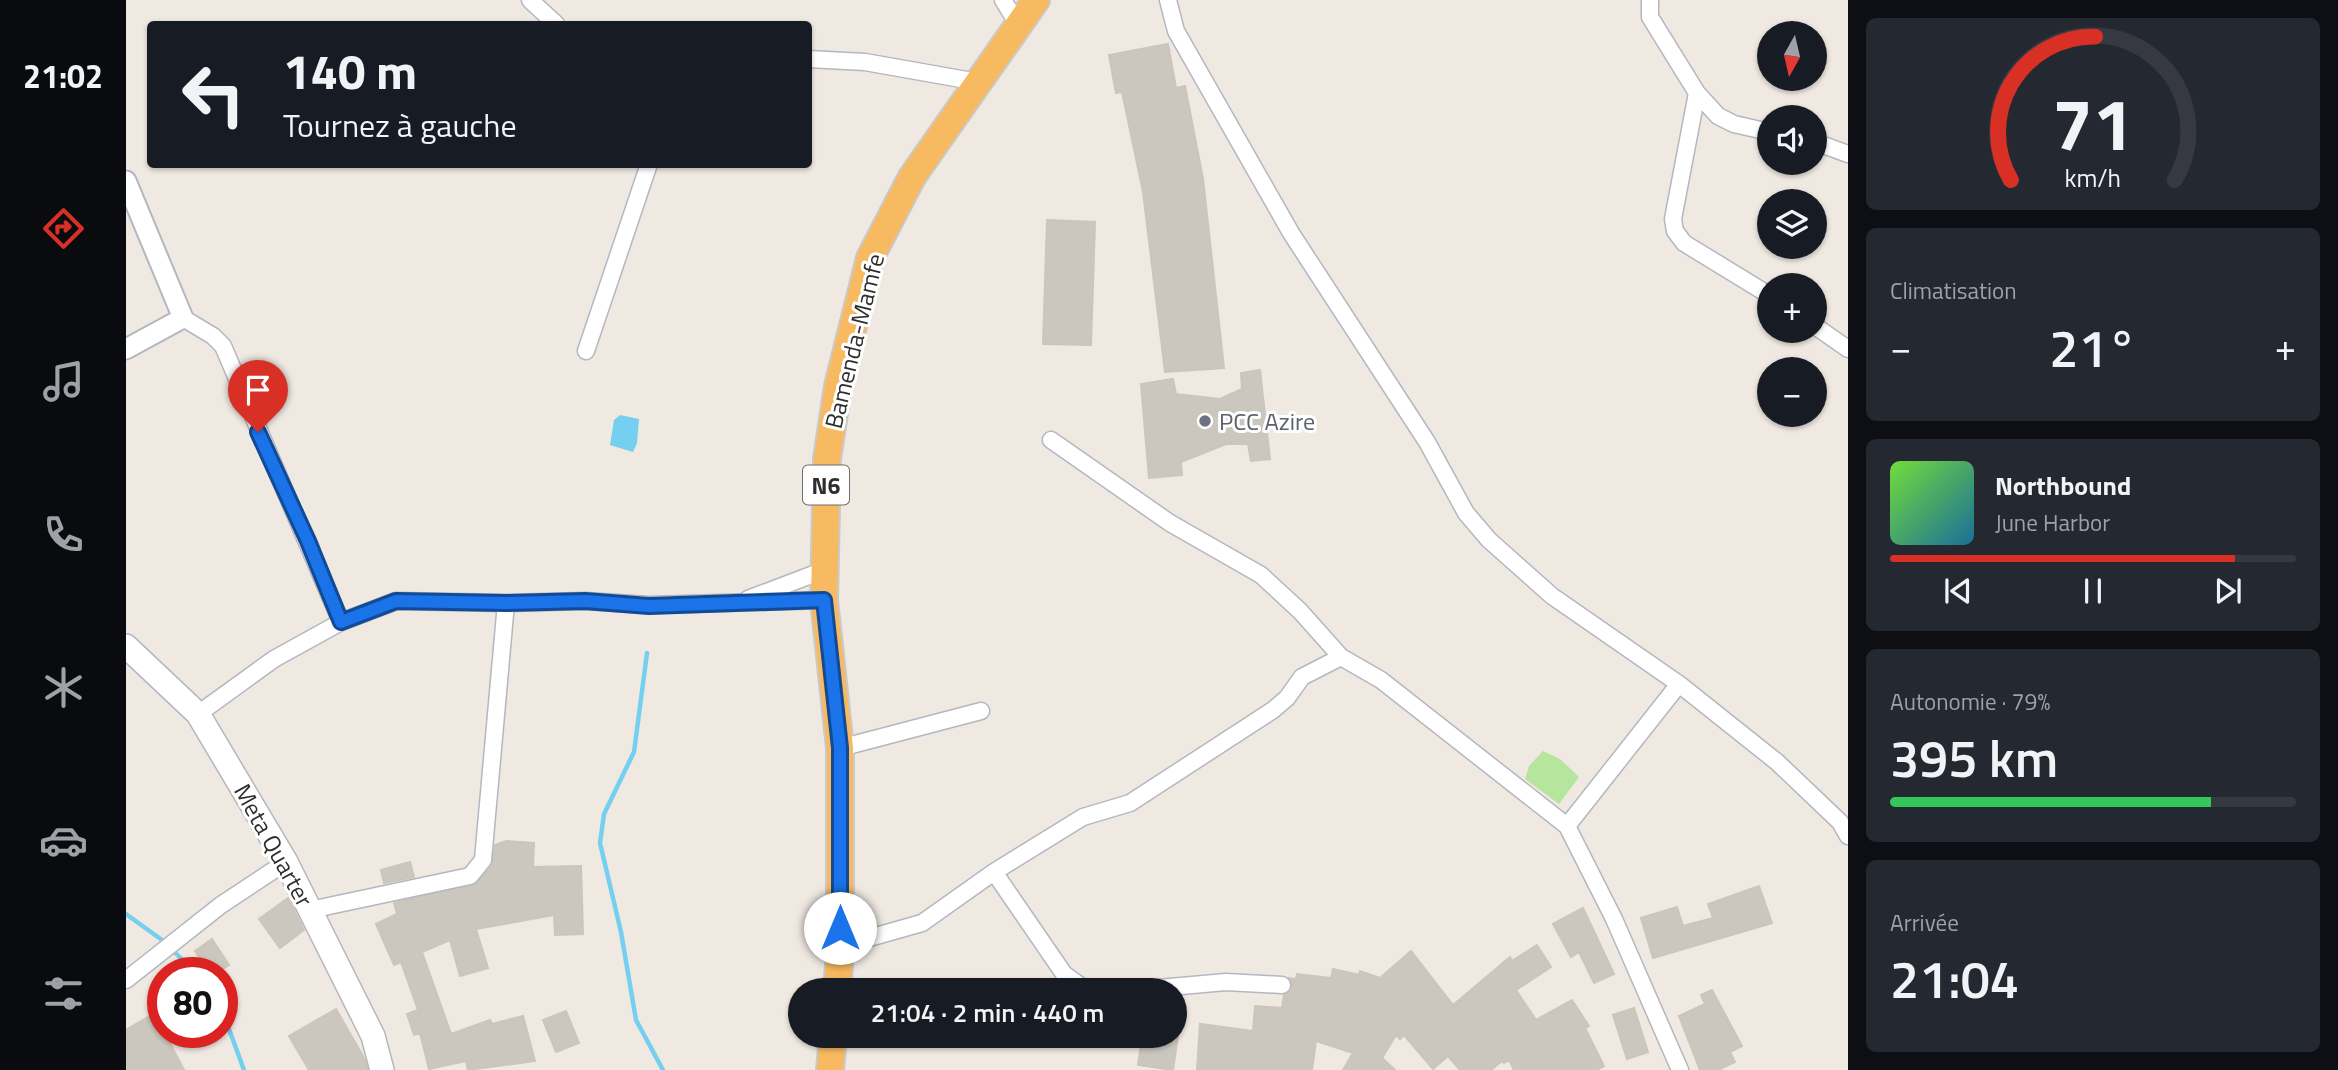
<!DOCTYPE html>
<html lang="fr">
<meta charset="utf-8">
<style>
body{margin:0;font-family:"Titillium Web",sans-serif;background:#242831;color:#f1f3f6;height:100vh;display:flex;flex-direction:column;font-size:26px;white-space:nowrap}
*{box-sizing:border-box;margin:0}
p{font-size:23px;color:#9ea1a6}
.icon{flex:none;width:38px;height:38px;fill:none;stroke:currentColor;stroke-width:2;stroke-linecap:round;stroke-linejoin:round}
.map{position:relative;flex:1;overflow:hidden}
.side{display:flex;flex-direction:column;gap:18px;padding:18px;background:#0d0f14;width:490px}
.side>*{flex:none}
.hud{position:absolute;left:21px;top:21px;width:665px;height:147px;border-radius:7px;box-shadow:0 2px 5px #0004;background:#171b24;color:#f1f3f6;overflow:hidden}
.needle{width:46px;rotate:188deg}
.buttons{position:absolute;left:1631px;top:21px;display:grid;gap:14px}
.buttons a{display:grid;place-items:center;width:70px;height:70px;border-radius:50%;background:#171b24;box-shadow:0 2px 5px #0004;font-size:35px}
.speed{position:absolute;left:21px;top:957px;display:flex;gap:14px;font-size:35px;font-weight:700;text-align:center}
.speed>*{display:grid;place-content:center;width:91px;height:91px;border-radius:50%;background:#171b24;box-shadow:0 2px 5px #0004;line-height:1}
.speed .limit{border:10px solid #d22;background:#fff;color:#111}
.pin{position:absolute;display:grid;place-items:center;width:60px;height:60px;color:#fff;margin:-72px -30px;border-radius:50% 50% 50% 0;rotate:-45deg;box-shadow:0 0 7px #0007}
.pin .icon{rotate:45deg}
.me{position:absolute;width:77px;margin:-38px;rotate:0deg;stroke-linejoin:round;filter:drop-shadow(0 0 5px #0008)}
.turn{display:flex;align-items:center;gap:24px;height:147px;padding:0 21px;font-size:32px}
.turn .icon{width:91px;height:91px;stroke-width:2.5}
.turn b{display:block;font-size:49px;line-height:60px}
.big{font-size:52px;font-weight:600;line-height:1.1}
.side .tile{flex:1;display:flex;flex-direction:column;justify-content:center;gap:10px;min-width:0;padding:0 24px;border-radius:10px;background:#242831}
.side .dial{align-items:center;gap:0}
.dial svg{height:182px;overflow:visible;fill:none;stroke:#363941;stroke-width:7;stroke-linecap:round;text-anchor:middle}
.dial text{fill:#f1f3f6;stroke:none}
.song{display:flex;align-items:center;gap:21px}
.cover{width:84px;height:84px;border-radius:10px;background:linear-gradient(135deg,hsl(100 70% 55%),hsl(200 70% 35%))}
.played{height:7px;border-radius:4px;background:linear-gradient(90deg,#d93025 85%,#363941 85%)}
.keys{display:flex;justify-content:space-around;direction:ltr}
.heat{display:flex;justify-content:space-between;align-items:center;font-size:38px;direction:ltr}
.charge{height:10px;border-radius:5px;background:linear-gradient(90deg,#34c759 79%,#363941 0)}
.trip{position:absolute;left:662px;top:978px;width:399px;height:70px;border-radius:35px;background:#171b24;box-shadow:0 2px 5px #0004;font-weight:600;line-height:70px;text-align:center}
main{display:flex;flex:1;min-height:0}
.dock{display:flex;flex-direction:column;width:126px;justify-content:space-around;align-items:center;background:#090b0e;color:#9ea1a6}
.dock .icon{width:49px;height:49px}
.dock .current{color:#d93025}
.dock b{font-size:32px;color:#f1f3f6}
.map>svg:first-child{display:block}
.green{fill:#b6e59e}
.water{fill:#75cff0}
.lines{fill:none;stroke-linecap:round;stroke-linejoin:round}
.stream{stroke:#75cff0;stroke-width:4.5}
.building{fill:#cbc7bf;stroke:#cbc5ba;stroke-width:2}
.minor-casing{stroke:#b4b7c1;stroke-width:19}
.tertiary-casing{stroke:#b4b7c1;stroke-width:23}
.secondary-casing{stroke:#b4b7c1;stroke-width:26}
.trunk-casing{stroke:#c9c9c9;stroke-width:30}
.minor{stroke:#fff;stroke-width:16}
.tertiary{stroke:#fff;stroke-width:19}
.secondary{stroke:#fff;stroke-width:23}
.trunk{stroke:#f8ba60;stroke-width:26}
.route-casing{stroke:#114b97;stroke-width:18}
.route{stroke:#1a73e8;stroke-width:12}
.worship-dot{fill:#6b7280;stroke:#fff;stroke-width:2.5}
.labels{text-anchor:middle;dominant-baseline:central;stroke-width:6;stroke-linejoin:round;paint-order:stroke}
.shield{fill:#fff;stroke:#6d6d6d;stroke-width:2}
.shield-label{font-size:23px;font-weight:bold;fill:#2e2e2e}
.street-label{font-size:24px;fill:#2e2e2e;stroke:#fff}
.worship-label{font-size:24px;fill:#5b616d;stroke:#fff;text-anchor:start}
</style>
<main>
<nav class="dock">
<b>21:02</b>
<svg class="icon current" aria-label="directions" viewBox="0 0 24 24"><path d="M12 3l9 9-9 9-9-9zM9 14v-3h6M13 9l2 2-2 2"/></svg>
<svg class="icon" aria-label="music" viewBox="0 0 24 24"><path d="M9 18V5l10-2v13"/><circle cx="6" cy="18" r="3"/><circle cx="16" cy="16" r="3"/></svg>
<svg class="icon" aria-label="phone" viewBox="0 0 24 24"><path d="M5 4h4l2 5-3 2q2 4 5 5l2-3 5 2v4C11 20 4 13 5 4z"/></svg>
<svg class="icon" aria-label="climate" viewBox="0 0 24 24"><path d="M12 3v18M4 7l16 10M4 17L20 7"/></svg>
<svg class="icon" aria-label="car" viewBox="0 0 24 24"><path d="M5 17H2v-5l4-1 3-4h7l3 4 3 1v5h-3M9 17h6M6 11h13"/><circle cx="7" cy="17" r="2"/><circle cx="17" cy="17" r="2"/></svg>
<svg class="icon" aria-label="filters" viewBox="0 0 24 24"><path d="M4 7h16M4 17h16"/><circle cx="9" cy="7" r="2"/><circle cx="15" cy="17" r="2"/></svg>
</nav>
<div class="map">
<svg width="1722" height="1070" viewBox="0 0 1722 1070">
<rect width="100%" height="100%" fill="#efe9e1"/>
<path class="green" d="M1417,751l17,8 19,18 -20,27 -34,-25 4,-13z"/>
<path class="water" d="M494,415l19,4 -2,24 -4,9 -23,-7 4,-25z"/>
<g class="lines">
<path class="stream" d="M521,653l-13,99 -30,62 -4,29 21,89 15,88 27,50
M0,914l36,26 34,33
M96,1010l22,60"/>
</g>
<path class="building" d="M1042,44l8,44 9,-2 18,93 21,189 -59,4 -22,-180 -21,-100 -6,1 -7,-38z
M921,220l48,2 -4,123 -48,-1z
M1134,370l10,89 -19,2 -3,-17h-22l-45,18 1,13 -33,3 -8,-94 32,-5 3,15 44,5 22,-10 -1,-16z
M380,841l28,2 -1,24 48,-1 2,68 -28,1 -1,-20 -78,14 12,39 -28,8 -10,-36 -28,12 29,82 39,-14 2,4 31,-8 12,45 -67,9 -2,-9 -37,8 -9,-36 -6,2 -7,-21 11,-4 -17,-48 -7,3 -18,-41 21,-10 -3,-11 83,-20 15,-17 3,-21z
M284,862l4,15 -30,6 -3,-13z
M1633,886l13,37 -119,35 -12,-40 36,-11 6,19 30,-8 -5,-14z
M162,898l16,32 -24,18 -21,-29z
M1457,908l31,66 -20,9 -15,-31 -8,5 -18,-33z
M86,939l17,26 -12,8h-7l-15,-22z
M1411,945l14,22 -35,23 20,30 36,-20 17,26 -4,2 19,38 -8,4h-82l-5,-10 -5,3 -2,-2 -11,9h-31l-12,-14 -15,13 -29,-34 -4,4 -4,-4 -14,23 13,12h-52l10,-17 -37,-12 -4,29h-115l3,-46 53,7 2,-25 27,2 2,-13 8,-9 -3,-8 7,1 1,-5 34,4 2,-9 26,6 1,-4 20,7 31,-27 42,54 57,-48 2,4z
M1586,990l30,56 -12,6 5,10 -17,8h-18l-21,-54 26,-12 -4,-9z
M1508,1008l14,44 -21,7 -14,-44z
M210,1009l28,49 4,12h-59l-20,-34z
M440,1011l13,32 -23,9 -13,-32z
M27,1014l10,16 21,40h-58v-40z
M1033,1036h19l-5,34 -35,-5 4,-26 16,3z"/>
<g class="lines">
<g class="minor-casing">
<path id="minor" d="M404,0l26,24
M877,0l16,26
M1042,0l8,31 115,202 136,209 39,71 23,27 63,56 127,88 -112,142
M1524,0v17l47,76 21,23 16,8 35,8
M682,59l57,3 113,20
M1571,93l-24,126 2,12 9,12 85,52
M1689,142l33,12
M57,318l30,18 10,10 118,276
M1689,326l33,23
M460,351l63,-187
M925,440l119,83 91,52 39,36 41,46 40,23 186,146 47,93 66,151
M622,599l79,-30
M1553,684l98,78 63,60 8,14
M72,714l76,-55 67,-37 55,-21 110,2 79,-2 64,4 175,-5
M714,748l141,-37
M868,872l70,102 22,16
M184,910l160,-34 13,-16 23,-257
M714,953l29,-15 53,-15 72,-51 89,-55 47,-14 143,-93 14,-12 15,-21 39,-20
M0,980l95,-75 65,-43
M1010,990l90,-8 56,3"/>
</g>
<g class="tertiary-casing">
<path id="tertiary" d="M0,181l57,137 -57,31"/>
</g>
<g class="secondary-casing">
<path id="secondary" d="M0,646l72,68 88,148 87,174 9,34"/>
</g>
<g class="trunk-casing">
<path id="trunk" d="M711,990l3,-37v-205l-16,-148 3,-141 11,-73 32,-128 42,-81 124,-177
M704,1070l3,-34"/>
</g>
<use href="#minor" class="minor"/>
<use href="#tertiary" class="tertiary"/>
<use href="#secondary" class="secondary"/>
<use href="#trunk" class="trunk"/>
</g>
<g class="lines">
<g class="route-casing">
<path id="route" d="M132,432l50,109 33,81 55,-21 110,2 79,-2 64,5 175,-6 16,148v180"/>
</g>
<use href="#route" class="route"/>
</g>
<circle class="worship-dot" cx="1079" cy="421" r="7"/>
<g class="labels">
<rect class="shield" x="677" y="465.5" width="46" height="39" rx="5"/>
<g class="shield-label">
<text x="700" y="485">N6</text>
</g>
<g class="street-label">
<text transform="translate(728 341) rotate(-76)">Bamenda-Mamfe</text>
<text transform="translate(148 845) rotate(61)">Meta Quarter</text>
</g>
<g class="worship-label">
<text x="1093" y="421">PCC Azire</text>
</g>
</g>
</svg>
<div class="buttons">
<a><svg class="needle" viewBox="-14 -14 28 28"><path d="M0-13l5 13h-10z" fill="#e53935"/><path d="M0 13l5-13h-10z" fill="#9ea1a6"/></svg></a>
<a><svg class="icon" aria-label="sound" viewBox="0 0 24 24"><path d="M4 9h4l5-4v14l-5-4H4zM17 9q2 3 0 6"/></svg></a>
<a><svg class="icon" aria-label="layers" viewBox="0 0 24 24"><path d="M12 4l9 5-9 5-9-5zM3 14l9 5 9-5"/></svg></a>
<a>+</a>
<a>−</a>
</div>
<div class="speed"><div class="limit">80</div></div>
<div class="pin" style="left:132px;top:432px;background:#d93025"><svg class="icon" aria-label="arrive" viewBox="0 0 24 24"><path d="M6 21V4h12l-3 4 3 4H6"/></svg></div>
<svg class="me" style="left:714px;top:928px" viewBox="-20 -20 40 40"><circle r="19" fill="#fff"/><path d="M0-13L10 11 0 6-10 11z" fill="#1a73e8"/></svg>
<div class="trip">21:04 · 2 min · 440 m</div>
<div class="hud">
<div class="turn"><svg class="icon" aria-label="left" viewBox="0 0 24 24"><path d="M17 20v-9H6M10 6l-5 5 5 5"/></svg><div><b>140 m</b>Tournez à gauche</div></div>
</div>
</div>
<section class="side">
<div class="tile dial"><svg viewBox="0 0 100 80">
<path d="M14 69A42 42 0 1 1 86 69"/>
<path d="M14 69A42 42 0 0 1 51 6" stroke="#d93025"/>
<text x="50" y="56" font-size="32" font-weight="700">71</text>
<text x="50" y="72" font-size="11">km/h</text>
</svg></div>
<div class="tile"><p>Climatisation</p>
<div class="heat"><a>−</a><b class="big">21°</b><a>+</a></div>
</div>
<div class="tile">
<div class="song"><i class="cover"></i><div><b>Northbound</b><p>June Harbor</p></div></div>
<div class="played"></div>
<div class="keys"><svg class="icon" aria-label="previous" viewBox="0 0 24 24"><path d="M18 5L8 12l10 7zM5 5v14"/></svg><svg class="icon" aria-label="pause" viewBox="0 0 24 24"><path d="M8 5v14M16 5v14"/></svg><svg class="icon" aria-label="next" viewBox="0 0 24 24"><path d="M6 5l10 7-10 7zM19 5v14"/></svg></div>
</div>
<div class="tile"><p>Autonomie · 79%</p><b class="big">395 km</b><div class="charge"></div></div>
<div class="tile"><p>Arrivée</p><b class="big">21:04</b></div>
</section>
</main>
